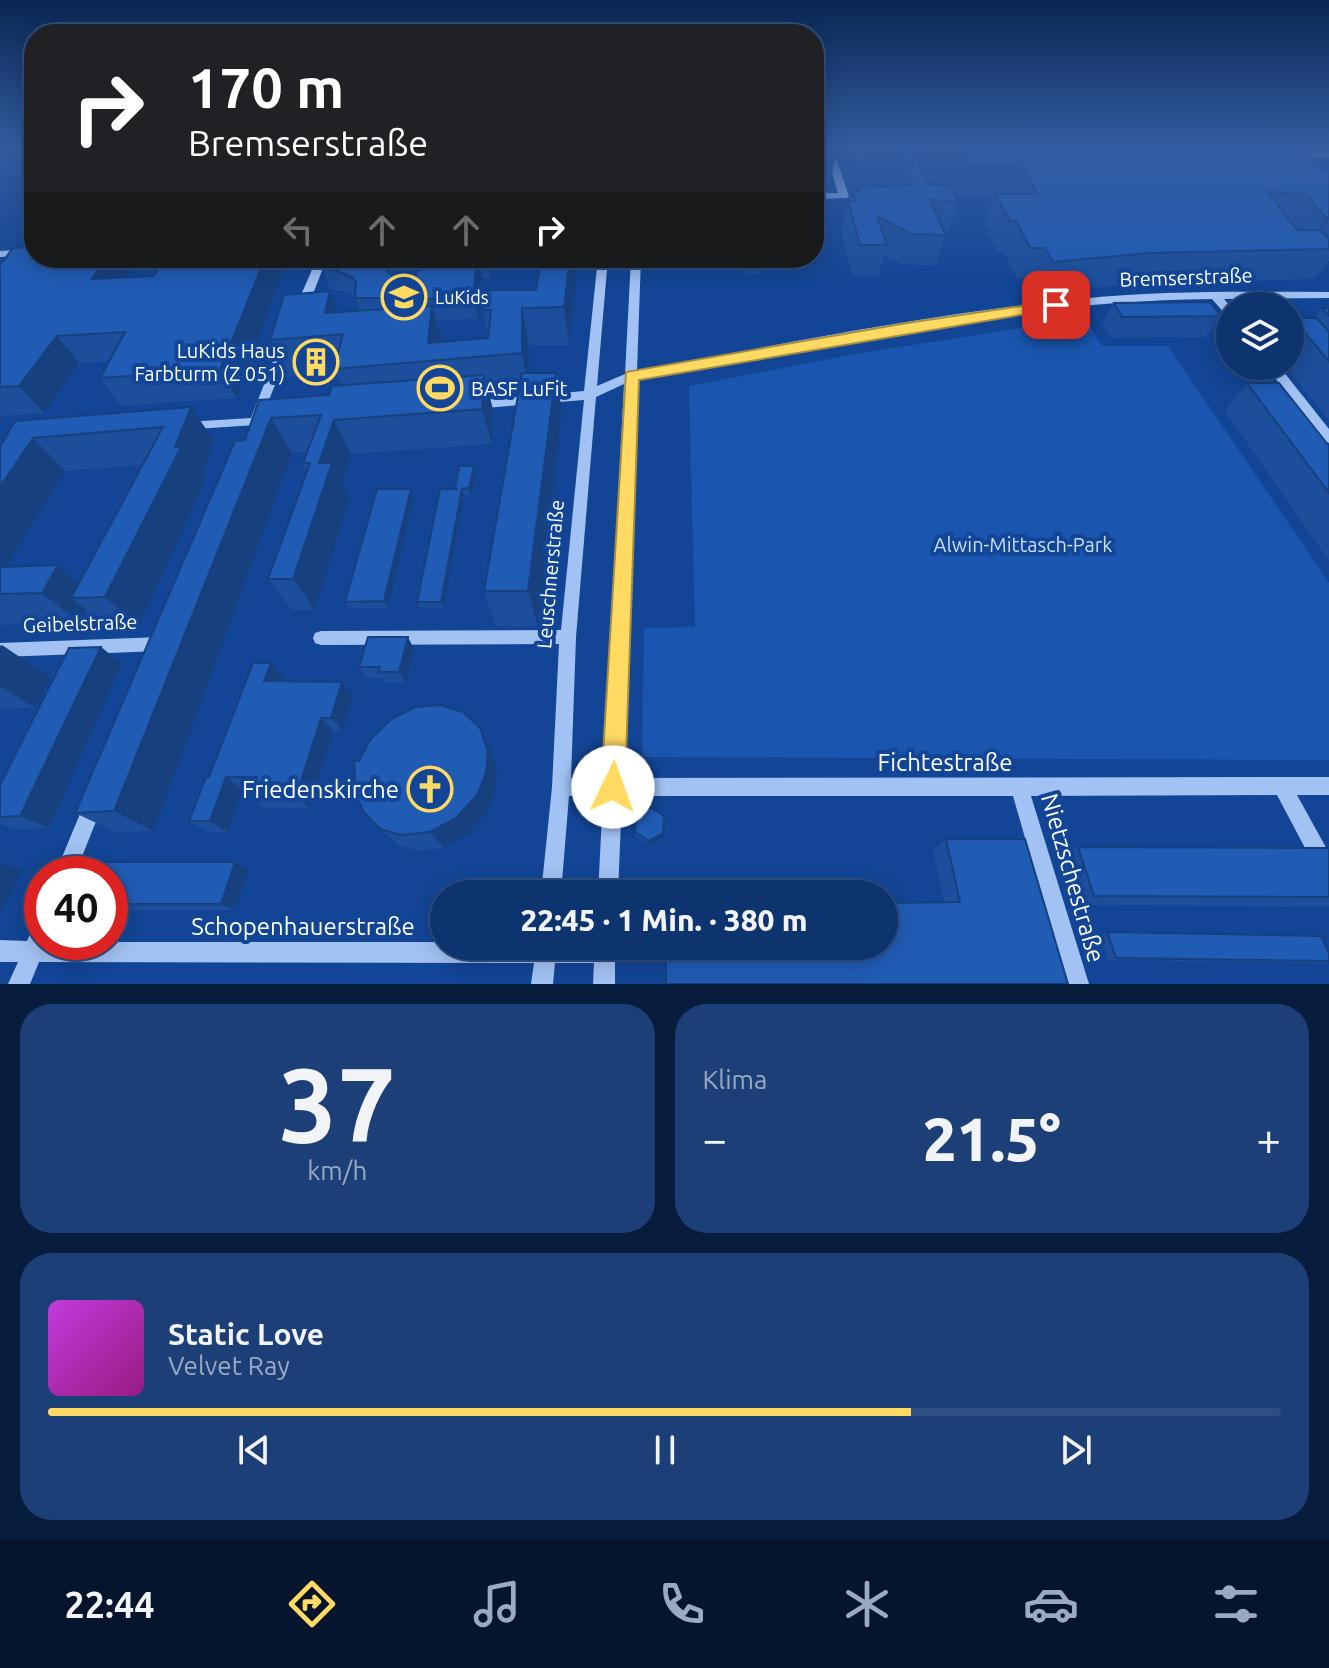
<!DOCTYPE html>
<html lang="de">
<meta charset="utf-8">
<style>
body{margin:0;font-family:Ubuntu,sans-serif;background:#1c3f78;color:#f1f3f6;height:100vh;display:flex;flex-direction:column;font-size:30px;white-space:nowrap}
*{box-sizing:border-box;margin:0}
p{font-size:26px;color:#9baac3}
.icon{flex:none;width:44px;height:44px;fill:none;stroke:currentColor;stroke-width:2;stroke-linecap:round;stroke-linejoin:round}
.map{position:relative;height:984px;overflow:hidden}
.drawer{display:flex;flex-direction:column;gap:20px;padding:20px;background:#081d3e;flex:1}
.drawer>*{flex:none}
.top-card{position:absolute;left:24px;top:24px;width:800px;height:244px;border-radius:32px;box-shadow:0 4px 20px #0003,0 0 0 2px #2e4f83;background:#202124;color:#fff;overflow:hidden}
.buttons{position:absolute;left:1216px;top:292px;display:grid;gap:16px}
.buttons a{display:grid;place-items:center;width:88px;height:88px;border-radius:50%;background:#0e3470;box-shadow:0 4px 20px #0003,0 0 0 2px #2e4f83;font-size:40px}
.speed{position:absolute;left:24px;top:856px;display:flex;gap:16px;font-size:40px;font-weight:700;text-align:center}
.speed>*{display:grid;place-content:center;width:104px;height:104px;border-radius:50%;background:#0e3470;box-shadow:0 4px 20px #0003,0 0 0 2px #2e4f83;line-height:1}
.speed .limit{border:12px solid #d22;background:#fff;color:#111}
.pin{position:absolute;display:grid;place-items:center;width:68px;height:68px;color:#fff;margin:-34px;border-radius:16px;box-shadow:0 4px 12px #0006}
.me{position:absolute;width:88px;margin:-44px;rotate:3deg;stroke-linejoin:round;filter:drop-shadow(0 0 6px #0008)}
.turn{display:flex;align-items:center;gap:28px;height:168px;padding:0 32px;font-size:36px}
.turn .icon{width:104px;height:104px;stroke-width:2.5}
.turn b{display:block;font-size:56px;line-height:68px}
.lanes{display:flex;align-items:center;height:76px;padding:0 32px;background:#0003;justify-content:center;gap:40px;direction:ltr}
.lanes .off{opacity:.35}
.big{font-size:60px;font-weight:800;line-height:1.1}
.drawer .tile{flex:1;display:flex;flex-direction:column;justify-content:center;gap:12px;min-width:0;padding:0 28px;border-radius:32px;background:#1c3f78}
.drawer .dial{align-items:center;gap:0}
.dial b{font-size:104px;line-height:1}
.song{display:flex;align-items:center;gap:24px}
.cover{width:96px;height:96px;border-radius:12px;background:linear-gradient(135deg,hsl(290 70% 55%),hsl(310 70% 35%))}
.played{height:8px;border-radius:4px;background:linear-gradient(90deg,#ffda63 70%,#2e4f83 70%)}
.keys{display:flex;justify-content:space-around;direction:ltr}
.heat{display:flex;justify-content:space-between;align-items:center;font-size:44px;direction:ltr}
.drawer .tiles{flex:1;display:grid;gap:20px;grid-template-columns:1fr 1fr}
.tile:last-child{grid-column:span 2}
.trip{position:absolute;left:430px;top:880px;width:468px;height:80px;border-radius:40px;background:#0e3470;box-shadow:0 4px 20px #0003,0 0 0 2px #2e4f83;font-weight:800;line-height:80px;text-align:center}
.dock{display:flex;height:128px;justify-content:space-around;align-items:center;background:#06152d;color:#9baac3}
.dock .icon{width:56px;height:56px}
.dock .active{color:#ffda63}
.dock b{font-size:36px;color:#f1f3f6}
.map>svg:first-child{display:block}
.green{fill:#1a56af}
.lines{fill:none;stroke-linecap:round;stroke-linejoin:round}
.minor{fill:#a2c2f3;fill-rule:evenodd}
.wall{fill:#1c4e9b;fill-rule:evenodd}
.shaded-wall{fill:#16407e}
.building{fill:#205bb4;stroke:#16407e;stroke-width:2}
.route{fill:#ffda63;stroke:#a68e40;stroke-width:2}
.labels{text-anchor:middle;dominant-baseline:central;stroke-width:8;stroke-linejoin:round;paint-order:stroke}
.far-poi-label{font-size:18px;fill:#fff;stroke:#124595;text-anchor:start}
.street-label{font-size:20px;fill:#fff;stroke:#124595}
.poi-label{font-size:20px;fill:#fff;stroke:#124595;text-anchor:end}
.park-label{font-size:20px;fill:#c9defd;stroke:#124595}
.near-street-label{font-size:24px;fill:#fff;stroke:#124595}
.near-poi-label{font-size:24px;fill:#fff;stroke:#124595;text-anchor:end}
</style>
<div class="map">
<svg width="1329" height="984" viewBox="0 0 1329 984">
<rect width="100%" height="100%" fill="#124595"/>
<path class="green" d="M1085,318l17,28h66l161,237v177l-687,-3 2,-129 51,-1 -6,-241 172,-33z"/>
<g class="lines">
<path class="minor" d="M824,147h8l17,49 -2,2 -33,1v-6h24z
M1329,152v6l-31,1 -4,-3 4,-3z
M34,249v6l-34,2v-6z
M317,258h10l-20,51 -6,3 -4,-1 -2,-2z
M598,258h10l-11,128 28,-12 6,-116h10l-4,113c147,-27 294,-58 443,-72 83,-9 166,-7 249,-7v6l-105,1 6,7v11l-4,-2 -14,-16c-194,2 -385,45 -575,80l-15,399 707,-1v18h-32l32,58v30l-7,-3 -45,-85 -246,1 58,188h-22l-54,-188h-391l-4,98h-20l5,-98h-34l-8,98h-20l11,-107 7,-143 -238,1 -6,-2 -2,-5 2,-5 6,-2 240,-1 23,-230 -112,9 -6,-4 6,-4 112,-10zM624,384l-20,394h-33l5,-141 20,-240z
M286,339l6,4 -30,74 11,1 1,3 -1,3 -93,6 -2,-3 2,-3 5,-2 66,-4 29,-75z
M1266,366h13l50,63v14l-5,-2z
M161,637l6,2 2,5 -2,5 -6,2 -161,6v-14z
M94,795l7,2 2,7 -28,70h-20l32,-77z
M42,920v22h402v4h171v38h-22l1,-21h-39l-2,21h-22l3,-21 -495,-1 -9,22h-22l10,-22h-18v-22l27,1 8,-18z"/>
</g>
<path class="wall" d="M0,147h34v31l-34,-4z
M814,147l22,6 -7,37 -15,1z
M848,147h444l31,23h6v91l-15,18 -182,5 -93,10 -8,-16 -14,1 -13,-27h-6l-14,-27 10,-29h-36l-8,-14h-21l1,3 28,16 -10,31h-4l2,3 -11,31 -33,-2 -18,-9 -5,21h-26l-12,-44 7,-31h3l2,-10h5v-3l35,-2 -1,-3h-31z
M814,191l8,31 -7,38h-54l-2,14h-13l-1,-8h-54v-5h-32v-3h155z
M34,258h91l8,12 -4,7 25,-1 133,-15 -50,137 -116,8 -21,-28 9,-16 -30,1 -35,50 -44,3v-151z
M327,258l79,34 5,15h5l-4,-12 16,-37h67l-4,20h-9l-4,41 -41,1 6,22 45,-4 -5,-28 53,-20 5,-32h38l-10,87h-40v28h27l6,40 -24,213h-42l-12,-35 34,-200 -29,3 4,16 -1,34 -141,10 -9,28 8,15 -35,113h-23l-24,-31 39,-108 -4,-8 4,-11 -15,1 -138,378 -36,2 -43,-20 170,-373 14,-40 70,-5 13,-9 -6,-13 -46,4 -20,-37 60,-49 9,21 21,-1 -5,-15 -12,-5 -12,-1 -9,-21z
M1114,303l107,13 -15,21 -96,1 -8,-15z
M1322,308h7v112l-44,-54h5v-46l2,-2h22z
M1247,383l82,63v115l-104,-150z
M191,407l23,34 -12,34 4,5 -67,146 -32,1 -21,-17 -7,12 -79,3v-178l15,-26zM143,465l-64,119 -21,-19 -52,2 59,-96z
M476,472l-5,23h-7l-20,113h-24l-3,-6 38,-113z
M414,495l-26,113h-39l-4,-6z
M0,645l51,33 -16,30 -35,1z
M414,649l-8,34h-20l-4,-5h-15l-8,-11z
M271,663l13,15 -1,3 70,15 -10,35h-10l-23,77 -44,1 -16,-12 3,-8h-11l-14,43h-20l-19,-11 20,-44z
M122,664l-73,164 -35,2 -14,-6v-39z
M490,747l7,23 -1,21 -9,21 -18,22 -25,14 -27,3 -20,-7 -17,-15z
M664,816l-1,21 -14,8 -13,-9 -1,-4z
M946,839l122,145 -124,-82 -11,-52z
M1078,847l251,1v59l-255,-2 -15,-47z
M249,869l-14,41h-125v-36z
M1107,932l222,21v9l-7,1 -214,-3 -8,-25z"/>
<path class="shaded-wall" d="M1329,217v2l-17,22 -8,8z
M106,258h19l8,12 -22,37 -19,-28z
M265,258h21l1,3 -50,137 -17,-28z
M477,258l5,20 -4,41 -5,-21z
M486,258h9l-4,20z
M570,258h9l-10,87 -5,-38z
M330,291l16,38 -21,-16z
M385,293l7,21 -1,5 -8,-21z
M432,306l11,37h-15z
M522,308l7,37v45l-7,-37z
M57,336l22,27 -35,50 -25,-27z
M556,373l6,40 -24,213 -10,-35z
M484,375l9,35 -1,34 -10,-35z
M191,407l23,34 -12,34 4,5 -67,146 -34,-29 70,-150z
M271,418l21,35 -138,378 -40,-20z
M334,420l17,34 -9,28 8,15 -35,113 -22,-31 26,-116z
M33,438l32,33 -65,106v-90z
M474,466l2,6 -5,23 -2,-7z
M411,489l3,6 -26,113 -4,-7z
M462,489l2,6 -20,113 -3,-6z
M58,565l35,31 -22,2 15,12 -7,12 -37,-29z
M408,637l6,12 -8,34 -7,-11z
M2,645l49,33 -16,30 -35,-22v-38z
M101,647l21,17 -73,164 -29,-12z
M271,663l13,15 -6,18 -14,-15z
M342,682l11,14 -10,35 -12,-13z
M321,718l12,13 -23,77 -14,-11z
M480,728l10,19 7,23 -1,21 -9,21 -18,22 -25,14 -14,-16z
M226,777l16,12 -14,43 -18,-11z
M663,833v4l-14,8v-4z
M0,862l22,8 -22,44z
M235,862l14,7 -14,41 -14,-6z"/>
<path class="building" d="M0,147h34v9l-34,-3z
M814,147h20l2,6 -22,2z
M865,147h427l9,8h7l15,15h6v47l-2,2 -21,-25 -38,-2 29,38h23l9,9v10l-179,4 -97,9 -8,-14h-15l-14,-27h-6l-15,-27h43l-17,-28h-54l-7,-14 -46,1 16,32h20l8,16 -28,-1 16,35 -35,-1 -34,-18 10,29h-27l-12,-44h8l-3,-10h6l-1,-3 56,-3 -15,-32h-32z
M814,191l8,31h-8z
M34,247v11h72l-14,21 62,-3 10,-18h101l-45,112 -120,8 25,-46 -68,4 -38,50 -19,1v-122l13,-17z
M327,258h45l7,4 27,30 -21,1 -2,5h-28l1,-16 -4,-5 -17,-7 -13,-1z
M428,258h49l-4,40 -51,1 1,-5 -11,1 5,-25 7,-1z
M541,258h29l-6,49 -42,1v45l-188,16 9,-35 -73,6 14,-45 46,-4 -5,22 107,-7 -4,37 60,-5 3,-28h-8l5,-20h48z
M1210,302l11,14 -99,1 -8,-14z
M1322,308h7v8z
M1292,318h25l12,14v29z
M522,373h34l-28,218h-44z
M484,375l-2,34 -148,11 -15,43h13l-39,116h-25l42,-116h-7l18,-48 -50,3 -157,393 -39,2 160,-372 10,-1 14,-40 70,-5 3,-9z
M1247,383h32l50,63v47z
M191,407l-16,40h6l-76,150 -34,1 92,-171 -130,11 -33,49v-40l15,-26z
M459,466h15l-5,22 -7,1 -21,113h-24l23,-113h18h-3z
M377,489h34l-27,112 -39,1z
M58,565l-16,28 -42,1v-27z
M368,637h40l-9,35h-21l2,-5h-21z
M101,647l-81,169 -20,1v-32l69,-137z
M253,663h18l-7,18 78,1 -11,36h-10l-25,79h-46l7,-20h-31l-16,44h-21l17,-44h3z
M440,705l23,7 17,16 8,23 -2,22 -9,22 -21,23 -26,14 -29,3 -21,-6 -17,-18 -7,-16 -2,-34h5l11,-21 20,-20 25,-13z
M650,807l14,9 -1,17 -14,8 -14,-9 1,-17z
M946,839h79l43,145h-402v-38h218v-43l76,-1z
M1078,847l251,1v49l-235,-1z
M98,862h137l-14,42h-111v-30h-17z
M1107,932l214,4 8,17v8l-213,-3z"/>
<linearGradient id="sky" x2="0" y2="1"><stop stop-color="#0a2652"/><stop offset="0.52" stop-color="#335ca0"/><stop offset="1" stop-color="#335ca0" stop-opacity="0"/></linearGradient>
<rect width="1329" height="284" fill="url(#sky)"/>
<path class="route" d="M1056,301l8,4 -2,3 -423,72 -14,407 -4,8 -8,4 -9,-4 -3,-8 25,-415 281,-49z"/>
<defs>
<g id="school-ring" transform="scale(2.3)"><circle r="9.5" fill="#124595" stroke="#ffda63" stroke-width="1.5"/><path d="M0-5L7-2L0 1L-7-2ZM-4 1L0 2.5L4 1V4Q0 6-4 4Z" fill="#ffda63"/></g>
<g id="building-ring" transform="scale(2.3)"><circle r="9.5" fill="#124595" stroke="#ffda63" stroke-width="1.5"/><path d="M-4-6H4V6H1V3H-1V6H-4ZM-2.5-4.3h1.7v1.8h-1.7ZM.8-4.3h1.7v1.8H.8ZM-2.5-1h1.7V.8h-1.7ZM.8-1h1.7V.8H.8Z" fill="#ffda63"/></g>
<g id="stadium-ring" transform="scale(2.3)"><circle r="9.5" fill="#124595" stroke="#ffda63" stroke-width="1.5"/><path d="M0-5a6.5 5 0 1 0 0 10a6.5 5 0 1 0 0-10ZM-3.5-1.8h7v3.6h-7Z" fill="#ffda63"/></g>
<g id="church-ring" transform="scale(2.3)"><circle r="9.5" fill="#124595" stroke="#ffda63" stroke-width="1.5"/><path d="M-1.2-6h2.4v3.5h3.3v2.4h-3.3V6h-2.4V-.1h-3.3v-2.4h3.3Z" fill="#ffda63"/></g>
</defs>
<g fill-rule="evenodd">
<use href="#school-ring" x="404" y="297"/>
<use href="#building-ring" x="316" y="362"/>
<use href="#stadium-ring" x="440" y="388"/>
<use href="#church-ring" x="430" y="789"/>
</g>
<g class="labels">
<g class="far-poi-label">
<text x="435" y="297">LuKids</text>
</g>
<g class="street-label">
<text transform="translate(1186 277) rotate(-2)">Bremserstraße</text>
<text transform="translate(550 574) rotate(-85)">Leuschnerstraße</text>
<text transform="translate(80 623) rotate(-2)">Geibelstraße</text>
</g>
<g class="poi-label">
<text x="285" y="350">LuKids Haus<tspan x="285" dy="23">Farbturm (Z 051)</tspan></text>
<text x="471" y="388" text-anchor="start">BASF LuFit</text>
</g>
<g class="park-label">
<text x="1023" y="544">Alwin-Mittasch-Park</text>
</g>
<g class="near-street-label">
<text x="945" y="762">Fichtestraße</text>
<text transform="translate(1073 878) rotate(74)">Nietzschestraße</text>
<text x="303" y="926">Schopenhauerstraße</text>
</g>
<g class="near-poi-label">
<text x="399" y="789">Friedenskirche</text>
</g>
</g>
</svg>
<div class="buttons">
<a><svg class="icon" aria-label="layers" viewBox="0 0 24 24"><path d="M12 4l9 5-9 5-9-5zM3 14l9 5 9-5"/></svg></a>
</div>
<div class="speed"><div class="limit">40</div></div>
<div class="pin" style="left:1056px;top:305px;background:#d93025"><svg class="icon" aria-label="arrive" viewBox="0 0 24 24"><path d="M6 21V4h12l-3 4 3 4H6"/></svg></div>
<svg class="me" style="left:613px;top:787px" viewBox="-20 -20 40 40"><circle r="19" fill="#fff"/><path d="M0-13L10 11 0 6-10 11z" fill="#ffda63"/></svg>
<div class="trip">22:45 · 1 Min. · 380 m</div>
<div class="top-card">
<div class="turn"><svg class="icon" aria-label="right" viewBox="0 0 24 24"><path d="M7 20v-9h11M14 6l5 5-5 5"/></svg><div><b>170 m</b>Bremserstraße</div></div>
<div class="lanes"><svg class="icon off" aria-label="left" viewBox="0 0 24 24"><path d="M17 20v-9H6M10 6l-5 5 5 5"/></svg><svg class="icon off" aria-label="ahead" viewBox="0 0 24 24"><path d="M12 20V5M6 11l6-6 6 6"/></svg><svg class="icon off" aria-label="ahead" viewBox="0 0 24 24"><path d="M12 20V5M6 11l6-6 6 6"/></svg><svg class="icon" aria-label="right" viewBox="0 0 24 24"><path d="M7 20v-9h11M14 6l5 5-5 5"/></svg></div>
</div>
</div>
<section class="drawer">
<div class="tiles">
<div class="tile dial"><b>37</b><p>km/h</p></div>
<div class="tile"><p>Klima</p>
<div class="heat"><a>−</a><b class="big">21.5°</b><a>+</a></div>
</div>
<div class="tile">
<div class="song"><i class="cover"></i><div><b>Static Love</b><p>Velvet Ray</p></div></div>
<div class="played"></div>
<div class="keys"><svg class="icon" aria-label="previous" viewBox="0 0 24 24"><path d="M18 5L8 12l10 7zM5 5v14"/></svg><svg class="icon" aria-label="pause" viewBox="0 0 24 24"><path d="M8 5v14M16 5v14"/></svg><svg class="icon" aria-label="next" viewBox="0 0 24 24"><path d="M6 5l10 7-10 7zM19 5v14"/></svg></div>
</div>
</div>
</section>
<nav class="dock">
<b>22:44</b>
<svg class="icon active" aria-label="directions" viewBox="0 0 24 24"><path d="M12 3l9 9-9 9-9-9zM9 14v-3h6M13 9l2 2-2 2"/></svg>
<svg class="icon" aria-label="music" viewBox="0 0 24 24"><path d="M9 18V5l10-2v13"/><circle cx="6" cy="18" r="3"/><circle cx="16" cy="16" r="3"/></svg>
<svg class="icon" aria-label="phone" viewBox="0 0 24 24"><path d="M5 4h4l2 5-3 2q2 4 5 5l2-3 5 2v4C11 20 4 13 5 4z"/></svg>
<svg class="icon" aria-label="climate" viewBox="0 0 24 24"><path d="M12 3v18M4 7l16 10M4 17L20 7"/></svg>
<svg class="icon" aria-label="car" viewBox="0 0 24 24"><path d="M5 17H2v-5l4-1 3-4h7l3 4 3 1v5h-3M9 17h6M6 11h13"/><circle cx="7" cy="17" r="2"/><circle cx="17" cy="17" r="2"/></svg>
<svg class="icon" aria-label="filters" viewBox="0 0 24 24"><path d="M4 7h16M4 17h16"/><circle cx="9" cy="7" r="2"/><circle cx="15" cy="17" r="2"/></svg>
</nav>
